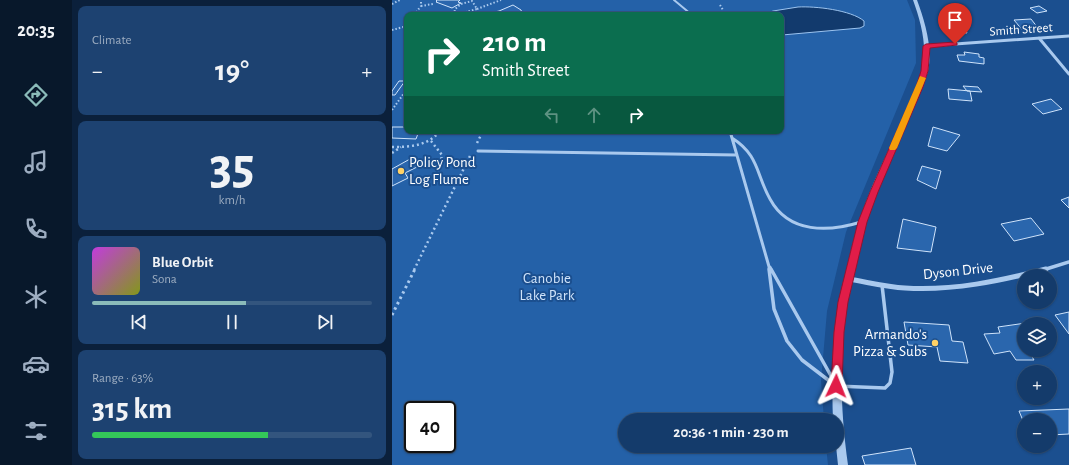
<!DOCTYPE html>
<meta charset="utf-8">
<style>
body{margin:0;font-family:"Alegreya Sans",sans-serif;background:#1d4271;color:#f1f3f6;height:100vh;display:flex;flex-direction:column;font-size:15px;white-space:nowrap}
*{box-sizing:border-box;margin:0}
p{font-size:13px;color:#9dadc1}
.icon{flex:none;width:22px;height:22px;fill:none;stroke:currentColor;stroke-width:2;stroke-linecap:round;stroke-linejoin:round}
.map{position:relative;flex:1;overflow:hidden}
.panel{display:flex;flex-direction:column;gap:6px;padding:6px;background:#0b203b;width:320px}
.panel>*{flex:none}
.guide{position:absolute;left:12px;top:12px;width:380px;height:122px;border-radius:8px;box-shadow:0 1px 3px #0004,0 0 0 1px #33557e;background:#0b6e4f;color:#fff;overflow:hidden}
.fabs{position:absolute;left:625px;top:269px;display:grid;gap:8px}
.fabs a{display:grid;place-items:center;width:40px;height:40px;border-radius:50%;background:#143b6b;box-shadow:0 1px 3px #0004,0 0 0 1px #33557e;font-size:20px}
.speed{position:absolute;left:12px;top:401px;display:flex;gap:8px;font-size:20px;font-weight:700;text-align:center}
.speed>*{display:grid;place-content:center;width:52px;height:52px;border-radius:50%;background:#143b6b;box-shadow:0 1px 3px #0004,0 0 0 1px #33557e;line-height:1}
.speed .limit{border:2px solid #111;border-radius:6px;background:#fff;color:#111}
.pin{position:absolute;display:grid;place-items:center;width:34px;height:34px;color:#fff;margin:-41px -17px;border-radius:50% 50% 50% 0;rotate:-45deg;box-shadow:0 0 4px #0007}
.pin .icon{rotate:45deg}
.me{position:absolute;width:44px;margin:-22px;rotate:2deg;stroke-linejoin:round;filter:drop-shadow(0 0 3px #0008)}
.turn{display:flex;align-items:center;gap:14px;height:84px;padding:0 12px;font-size:18px}
.turn .icon{width:52px;height:52px;stroke-width:2.5}
.turn b{display:block;font-size:28px;line-height:34px}
.lanes{display:flex;align-items:center;height:38px;padding:0 12px;background:#0003;justify-content:center;gap:20px;direction:ltr}
.lanes .off{opacity:.35}
.big{font-size:30px;font-weight:700;line-height:1.1}
.panel .widget{flex:1;display:flex;flex-direction:column;justify-content:center;gap:6px;min-width:0;padding:0 14px;border-radius:8px;background:#1d4271}
.panel .dial{align-items:center;gap:0}
.dial b{font-size:52px;line-height:1}
.song{display:flex;align-items:center;gap:12px}
.cover{width:48px;height:48px;border-radius:6px;background:linear-gradient(135deg,hsl(290 70% 55%),hsl(70 70% 35%))}
.played{height:4px;border-radius:2px;background:linear-gradient(90deg,#8bbbb9 55%,#33557e 55%)}
.keys{display:flex;justify-content:space-around;direction:ltr}
.heat{display:flex;justify-content:space-between;align-items:center;font-size:22px;direction:ltr}
.charge{height:6px;border-radius:3px;background:linear-gradient(90deg,#34c759 63%,#33557e 0)}
.trip{position:absolute;left:226px;top:413px;width:226px;height:40px;border-radius:20px;background:#143b6b;box-shadow:0 1px 3px #0004,0 0 0 1px #33557e;font-weight:700;line-height:40px;text-align:center}
main{display:flex;flex:1;min-height:0}
.tab-bar{display:flex;flex-direction:column;width:72px;justify-content:space-around;align-items:center;background:#08182b;color:#9dadc1}
.tab-bar .icon{width:28px;height:28px}
.tab-bar .on{color:#8bbbb9}
.tab-bar b{font-size:18px;color:#f1f3f6}
.map>svg:first-child{display:block}
.green{fill:#2461a8;fill-rule:evenodd}
.water{fill:#123a6d;stroke:#9cc4f0}
.building{fill:#2a66ad;stroke:#cfe3fa}
.lines{fill:none;stroke-linecap:round;stroke-linejoin:round}
.path-far2{stroke:#a9c9ee;stroke-width:2;stroke-dasharray:1.5 2;stroke-linecap:butt}
.path-far1{stroke:#a9c9ee;stroke-width:2.5;stroke-dasharray:2 3;stroke-linecap:butt}
.path{stroke:#a9c9ee;stroke-width:3;stroke-dasharray:2.5 3.5;stroke-linecap:butt}
.service-far2{stroke:#a9c9ee;stroke-width:2}
.service-far1{stroke:#a9c9ee;stroke-width:3}
.service{stroke:#a9c9ee;stroke-width:3.5}
.minor-far2{stroke:#a9c9ee;stroke-width:3}
.minor-far1{stroke:#a9c9ee;stroke-width:3.5}
.minor{stroke:#a9c9ee;stroke-width:5}
.tertiary{fill:#a9c9ee;fill-rule:evenodd}
.route{fill:#e11d48;stroke:#92132f}
.slow{fill:#f59e0b}
.poi-dot{fill:#ffd166;stroke:#1b4f8f;stroke-width:1.5}
.labels{text-anchor:middle;dominant-baseline:central;stroke-width:4;stroke-linejoin:round;paint-order:stroke}
.far-street-label{font-size:13px;fill:#fff;stroke:#1b4f8f}
.poi-label{font-size:15px;fill:#fff;stroke:#1b4f8f;text-anchor:start}
.street-label{font-size:15px;fill:#fff;stroke:#1b4f8f}
.park-label{font-size:15px;fill:#cfe3fa;stroke:#1b4f8f}
</style>
<main>
<nav class="tab-bar">
<b>20:35</b>
<svg class="icon on" aria-label="directions" viewBox="0 0 24 24"><path d="M12 3l9 9-9 9-9-9zM9 14v-3h6M13 9l2 2-2 2"/></svg>
<svg class="icon" aria-label="music" viewBox="0 0 24 24"><path d="M9 18V5l10-2v13"/><circle cx="6" cy="18" r="3"/><circle cx="16" cy="16" r="3"/></svg>
<svg class="icon" aria-label="phone" viewBox="0 0 24 24"><path d="M5 4h4l2 5-3 2q2 4 5 5l2-3 5 2v4C11 20 4 13 5 4z"/></svg>
<svg class="icon" aria-label="climate" viewBox="0 0 24 24"><path d="M12 3v18M4 7l16 10M4 17L20 7"/></svg>
<svg class="icon" aria-label="car" viewBox="0 0 24 24"><path d="M5 17H2v-5l4-1 3-4h7l3 4 3 1v5h-3M9 17h6M6 11h13"/><circle cx="7" cy="17" r="2"/><circle cx="17" cy="17" r="2"/></svg>
<svg class="icon" aria-label="filters" viewBox="0 0 24 24"><path d="M4 7h16M4 17h16"/><circle cx="9" cy="7" r="2"/><circle cx="15" cy="17" r="2"/></svg>
</nav>
<section class="panel">
<div class="widget"><p>Climate</p>
<div class="heat"><a>−</a><b class="big">19°</b><a>+</a></div>
</div>
<div class="widget dial"><b>35</b><p>km/h</p></div>
<div class="widget">
<div class="song"><i class="cover"></i><div><b>Blue Orbit</b><p>Sona</p></div></div>
<div class="played"></div>
<div class="keys"><svg class="icon" aria-label="previous" viewBox="0 0 24 24"><path d="M18 5L8 12l10 7zM5 5v14"/></svg><svg class="icon" aria-label="pause" viewBox="0 0 24 24"><path d="M8 5v14M16 5v14"/></svg><svg class="icon" aria-label="next" viewBox="0 0 24 24"><path d="M6 5l10 7-10 7zM19 5v14"/></svg></div>
</div>
<div class="widget"><p>Range · 63%</p><b class="big">315 km</b><div class="charge"></div></div>
</section>
<div class="map">
<svg width="677" height="465" viewBox="0 0 677 465">
<rect width="100%" height="100%" fill="#1b4f8f"/>
<path class="green" d="M0,0h515l8,20 1,43 -70,169 -19,79 -6,70 3,39h-199v26h201l2,19h-436zM15,15h374v116h-374zM21,410h34v34h-34z"/>
<path class="water" d="M406,7c17,-1 53,3 66,14v5l-4,2 -78,7 -1,-20h-18l10,-4z"/>
<path class="building" d="M44,0h24l-2,2 3,1 -9,5 -16,-6 1,-1z
M121,5l8,5 2,5h-53l16,-1 13,-3z
M647,6l8,5 -10,2 -7,-5z
M557,19l17,2 2,3h-5l4,9 -14,-1z
M639,19l7,9h-7l2,4h-9l-10,-12z
M572,52l15,2v3l5,1v6l-25,-3 -2,-6h8z
M7,81h6l-10,14h-3v-4z
M571,86l15,1 4,5 -15,-1z
M556,89l22,2 2,10 -23,-2z
M659,99l11,10 -19,5 -11,-10z
M0,127h15v4h12l-3,8 -24,-1z
M541,127l27,8 -13,16 -19,-5z
M18,159l7,8 -12,6 3,5 -16,8v-17z
M530,166l19,5 -5,18 -19,-9z
M677,197v11l-8,-8z
M639,218l13,16 -30,7 -13,-17z
M511,219l33,8 -5,25 -34,-4z
M677,312v22l-14,-19z
M512,322l45,3 3,16 11,1 5,21 -28,-2 -3,-14 -29,-2z
M641,322l1,2h-10v26h4l6,10h-18l-6,-9 -16,3 -10,-20 16,-1 -2,-6z
M677,409v25l-19,1v-15h-26v3l-5,-12z
M519,448l5,17h-51l-3,-9z"/>
<g class="lines">
<path class="path-far2" d="M0,4l8,-4
M328,5l3,5
M29,6l12,-2
M85,9l24,-9
M22,15l7,-9v-6
M62,15l1,-6 6,-5 11,-3 5,8 -22,6
M0,30l15,-4
M0,110l15,-21"/>
<path class="path-far1" d="M39,141l11,14 -3,19
M85,143l6,-12
M0,147c18,0 36,-1 48,-16
M0,153l9,-6
M22,270l56,-114"/>
<path class="path" d="M0,315l23,-46"/>
<path class="service-far2" d="M282,0l18,15"/>
<path class="service-far1" d="M338,131l40,139
M340,138c27,17 24,36 38,61 19,35 59,33 91,23
M86,151l259,4
M378,267l1,3"/>
<path class="service" d="M377,269l5,40 13,32 15,19 34,26 49,2 5,-5 2,-11 -10,-87
M379,269l64,114"/>
<path class="minor-far2" d="M647,38l30,36
M535,46l142,-10"/>
<path class="minor-far1" d="M651,270l26,-8"/>
<path class="minor" d="M456,279c19,3 38,8 57,9 48,3 95,-7 141,-19"/>
<path class="tertiary" d="M521,0h4c8,22 16,48 11,71 -2,8 -6,15 -9,23 -6,16 -13,31 -20,47 -17,38 -33,76 -43,117 -17,71 -18,135 -8,207h-10l-2,-19h1v-26h-4c-3,-66 6,-131 25,-195 11,-36 29,-71 45,-106 7,-15 15,-31 19,-48 6,-23 -1,-49 -9,-71z"/>
</g>
<path class="route" d="M563,42l2,1v2l-27,3 -2,23 -5,16 -45,105 -11,30 -19,80 -4,30 -2,54 -2,4 -4,1 -4,-1 -1,-4 3,-54 4,-30 20,-80 12,-30 46,-105 5,-16 2,-25 3,-2z"/>
<path class="slow" d="M528,76l6,2 -29,70 -2,2h-5l-1,-2z"/>
<g class="poi-dot">
<circle cx="9" cy="171" r="4"/>
<circle cx="543" cy="343" r="4"/>
</g>
<g class="labels">
<g class="far-street-label">
<text transform="translate(629 30) rotate(-4)">Smith Street</text>
</g>
<g class="poi-label">
<text x="17" y="162">Policy Pond<tspan x="17" dy="17">Log Flume</tspan></text>
<text x="535" y="334" text-anchor="end">Armando's<tspan x="535" dy="17">Pizza &amp; Subs</tspan></text>
</g>
<g class="street-label">
<text transform="translate(566 271) rotate(-6)">Dyson Drive</text>
</g>
<g class="park-label">
<text x="155" y="278">Canobie<tspan x="155" dy="17">Lake Park</tspan></text>
</g>
</g>
</svg>
<div class="fabs">
<a><svg class="icon" aria-label="sound" viewBox="0 0 24 24"><path d="M4 9h4l5-4v14l-5-4H4zM17 9q2 3 0 6"/></svg></a>
<a><svg class="icon" aria-label="layers" viewBox="0 0 24 24"><path d="M12 4l9 5-9 5-9-5zM3 14l9 5 9-5"/></svg></a>
<a>+</a>
<a>−</a>
</div>
<div class="speed"><div class="limit">40</div></div>
<div class="pin" style="left:563px;top:44px;background:#d93025"><svg class="icon" aria-label="arrive" viewBox="0 0 24 24"><path d="M6 21V4h12l-3 4 3 4H6"/></svg></div>
<svg class="me" style="left:444px;top:386px" viewBox="-20 -20 40 40"><path d="M0-17L14 15 0 8-14 15z" fill="#e11d48" stroke="#fff" stroke-width="4"/></svg>
<div class="trip">20:36 · 1 min · 230 m</div>
<div class="guide">
<div class="turn"><svg class="icon" aria-label="right" viewBox="0 0 24 24"><path d="M7 20v-9h11M14 6l5 5-5 5"/></svg><div><b>210 m</b>Smith Street</div></div>
<div class="lanes"><svg class="icon off" aria-label="left" viewBox="0 0 24 24"><path d="M17 20v-9H6M10 6l-5 5 5 5"/></svg><svg class="icon off" aria-label="ahead" viewBox="0 0 24 24"><path d="M12 20V5M6 11l6-6 6 6"/></svg><svg class="icon" aria-label="right" viewBox="0 0 24 24"><path d="M7 20v-9h11M14 6l5 5-5 5"/></svg></div>
</div>
</div>
</main>
